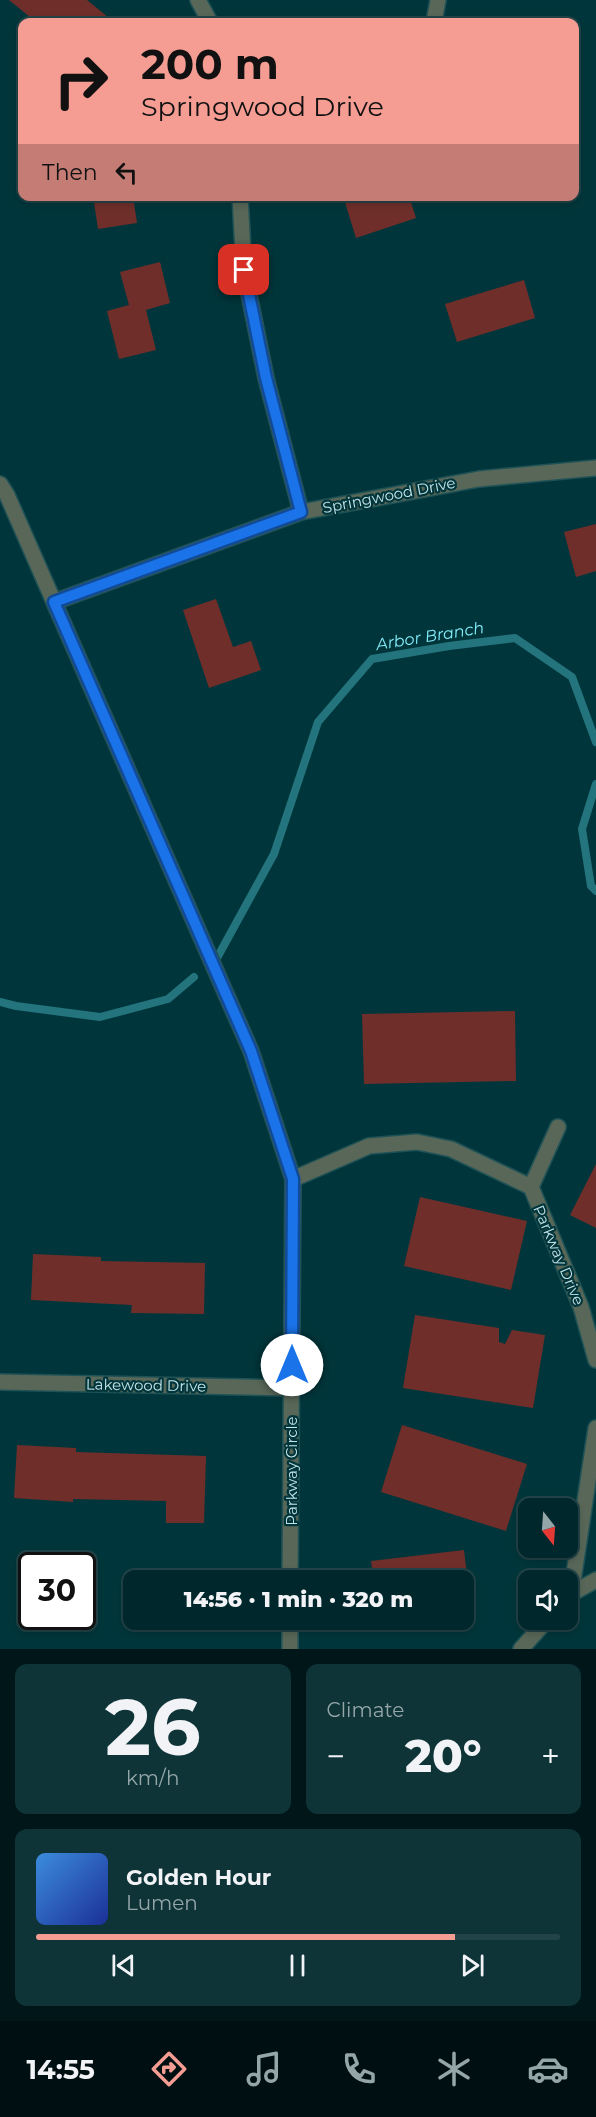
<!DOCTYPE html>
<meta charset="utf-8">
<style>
body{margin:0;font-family:Montserrat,sans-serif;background:#0e3438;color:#f1f3f6;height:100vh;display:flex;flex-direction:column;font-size:22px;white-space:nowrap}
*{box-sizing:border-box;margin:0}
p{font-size:20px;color:#95a6a9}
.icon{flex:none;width:33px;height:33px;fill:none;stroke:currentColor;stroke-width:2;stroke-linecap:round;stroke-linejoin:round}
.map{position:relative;height:1649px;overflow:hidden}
.details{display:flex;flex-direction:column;gap:15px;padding:15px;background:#001618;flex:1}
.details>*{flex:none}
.top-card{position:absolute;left:18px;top:18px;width:561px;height:183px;border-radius:12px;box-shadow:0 3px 9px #0003,0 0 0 2px #224448;background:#f59c93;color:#111;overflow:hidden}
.needle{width:39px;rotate:163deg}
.controls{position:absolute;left:518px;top:1498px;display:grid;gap:12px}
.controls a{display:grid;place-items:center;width:60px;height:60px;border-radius:12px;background:#00282c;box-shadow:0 3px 9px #0003,0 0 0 2px #224448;font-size:30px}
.speed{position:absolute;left:18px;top:1552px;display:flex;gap:12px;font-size:30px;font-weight:700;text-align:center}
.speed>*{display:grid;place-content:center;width:78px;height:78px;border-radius:50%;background:#00282c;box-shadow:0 3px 9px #0003,0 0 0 2px #224448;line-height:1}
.speed .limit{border:3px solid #111;border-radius:9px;background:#fff;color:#111}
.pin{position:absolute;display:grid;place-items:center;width:51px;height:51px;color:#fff;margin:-26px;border-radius:12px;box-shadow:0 3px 9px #0006}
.me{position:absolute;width:66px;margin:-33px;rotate:0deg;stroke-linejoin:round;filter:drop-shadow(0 0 4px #0008)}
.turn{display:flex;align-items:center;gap:21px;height:126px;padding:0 24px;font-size:27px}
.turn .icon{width:78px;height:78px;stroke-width:2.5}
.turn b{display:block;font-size:42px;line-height:51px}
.then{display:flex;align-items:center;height:57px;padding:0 24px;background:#0003;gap:12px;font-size:22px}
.big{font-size:45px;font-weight:800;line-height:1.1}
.details .tile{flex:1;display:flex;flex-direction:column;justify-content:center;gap:9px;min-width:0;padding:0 21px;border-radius:12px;background:#0e3438}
.details .dial{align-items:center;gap:0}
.dial b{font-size:78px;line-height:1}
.song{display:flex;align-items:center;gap:18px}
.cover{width:72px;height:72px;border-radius:9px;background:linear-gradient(135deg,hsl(210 70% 55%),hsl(230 70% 35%))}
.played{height:6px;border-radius:3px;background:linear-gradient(90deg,#f59c93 80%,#224448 80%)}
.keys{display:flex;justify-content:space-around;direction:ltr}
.heat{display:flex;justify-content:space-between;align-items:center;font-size:33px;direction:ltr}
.details .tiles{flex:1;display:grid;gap:15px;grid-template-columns:1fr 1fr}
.tile:last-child{grid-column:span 2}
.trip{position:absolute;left:123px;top:1570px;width:351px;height:60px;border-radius:12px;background:#00282c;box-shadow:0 3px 9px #0003,0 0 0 2px #224448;font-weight:800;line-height:60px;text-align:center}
.dock{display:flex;height:96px;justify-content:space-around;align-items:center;background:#001012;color:#95a6a9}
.dock .icon{width:42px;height:42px}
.dock .active{color:#f59c93}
.dock b{font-size:27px;color:#f1f3f6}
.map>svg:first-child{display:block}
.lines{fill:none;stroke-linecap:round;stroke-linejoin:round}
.stream{stroke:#24747d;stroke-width:8}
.building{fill:#702e2a}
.minor-casing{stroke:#1f5256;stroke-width:18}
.minor{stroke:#586758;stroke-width:15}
.route-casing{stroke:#114b97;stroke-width:15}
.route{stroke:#1a73e8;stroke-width:10}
.labels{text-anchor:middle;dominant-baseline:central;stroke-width:4.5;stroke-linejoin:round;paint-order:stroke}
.street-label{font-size:15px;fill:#c3e2e6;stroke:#00363b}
.water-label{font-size:16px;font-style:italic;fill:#82ecf9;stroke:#00363b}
</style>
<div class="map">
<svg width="596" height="1649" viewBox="0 0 596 1649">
<rect width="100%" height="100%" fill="#00363b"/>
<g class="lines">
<path class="stream" d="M596,784l-14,45 9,57 5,5
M217,958l57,-104 44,-132 54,-63 77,-13 66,-8 57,39 24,65
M0,1002l16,4 84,11 68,-18 26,-22"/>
</g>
<path class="building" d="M9,0h78l27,22h-78z
M93,196h40l4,27 -39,6z
M343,196h66l7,22 -60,20z
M160,262l10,41 -24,7 10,40 -37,9 -12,-48 22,-6 -9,-33z
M524,280l11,38 -78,24 -12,-38z
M596,524v47l-20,6 -12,-45z
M216,599l17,48 18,-6 10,29 -52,18 -26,-78z
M515,1011l1,70 -152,3 -2,-70z
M596,1164v64l-26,-13z
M420,1197l107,24 -16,69 -107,-24z
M33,1254l68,3v4l104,2 -1,51 -73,-1 1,-8 -101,-5z
M415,1315l84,13v14l6,2 7,-14 33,5 -12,73 -130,-20z
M402,1425l125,39 -21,67 -125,-39z
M17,1445l59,3v4l130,4 -2,67h-38v-22l-93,-2v3l-59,-4z
M464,1550l8,67 -8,1v-37h-90l-3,-20z
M378,1620h71l-70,8z"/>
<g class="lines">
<g class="minor-casing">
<path id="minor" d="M198,0l12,22
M434,22l4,-22
M240,196l4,74 22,108 35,134
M0,484l7,11 244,556 42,128 -3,402
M54,602l247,-90 178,-33 117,-11
M293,1179l76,-33 48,-4 34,7 80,38 50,120 15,53
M531,1187l27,-60
M0,1382l291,6
M571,1594l25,-14
M567,1598l4,-4 25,-166
M290,1649v-29
M521,1649l26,-29"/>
</g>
<use href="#minor" class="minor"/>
</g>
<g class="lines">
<g class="route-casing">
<path id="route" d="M244,270l22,108 35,134 -247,90 197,449 42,128 -1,186"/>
</g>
<use href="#route" class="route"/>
</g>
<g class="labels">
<g class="street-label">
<text transform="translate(389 495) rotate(-11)">Springwood Drive</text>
<text transform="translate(559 1255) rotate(67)">Parkway Drive</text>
<text transform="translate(146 1385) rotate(1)">Lakewood Drive</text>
<text transform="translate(291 1471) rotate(-90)">Parkway Circle</text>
</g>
<g class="water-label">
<text transform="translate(430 636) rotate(-9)">Arbor Branch</text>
</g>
</g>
</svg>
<div class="controls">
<a><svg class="needle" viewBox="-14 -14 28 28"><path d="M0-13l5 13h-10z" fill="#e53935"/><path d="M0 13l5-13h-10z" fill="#95a6a9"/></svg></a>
<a><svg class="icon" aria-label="sound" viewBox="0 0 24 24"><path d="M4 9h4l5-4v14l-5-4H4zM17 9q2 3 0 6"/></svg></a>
</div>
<div class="speed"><div class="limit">30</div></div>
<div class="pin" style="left:244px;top:270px;background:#d93025"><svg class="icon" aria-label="arrive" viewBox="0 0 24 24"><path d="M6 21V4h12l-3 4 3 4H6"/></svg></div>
<svg class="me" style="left:292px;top:1365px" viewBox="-20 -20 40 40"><circle r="19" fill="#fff"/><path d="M0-13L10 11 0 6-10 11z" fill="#1a73e8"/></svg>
<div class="trip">14:56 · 1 min · 320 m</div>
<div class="top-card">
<div class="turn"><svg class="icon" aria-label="right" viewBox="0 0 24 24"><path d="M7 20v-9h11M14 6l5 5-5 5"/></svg><div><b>200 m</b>Springwood Drive</div></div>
<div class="then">Then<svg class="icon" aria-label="left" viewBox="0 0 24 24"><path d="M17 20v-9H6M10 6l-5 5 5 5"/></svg></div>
</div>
</div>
<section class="details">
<div class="tiles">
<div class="tile dial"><b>26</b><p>km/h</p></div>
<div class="tile"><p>Climate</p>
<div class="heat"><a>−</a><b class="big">20°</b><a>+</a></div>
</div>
<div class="tile">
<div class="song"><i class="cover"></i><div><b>Golden Hour</b><p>Lumen</p></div></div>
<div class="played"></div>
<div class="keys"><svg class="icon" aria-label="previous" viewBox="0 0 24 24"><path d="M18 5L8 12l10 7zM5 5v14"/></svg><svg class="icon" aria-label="pause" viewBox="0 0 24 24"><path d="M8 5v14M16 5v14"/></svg><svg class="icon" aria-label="next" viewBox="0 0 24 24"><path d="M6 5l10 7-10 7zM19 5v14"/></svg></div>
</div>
</div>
</section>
<nav class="dock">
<b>14:55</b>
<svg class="icon active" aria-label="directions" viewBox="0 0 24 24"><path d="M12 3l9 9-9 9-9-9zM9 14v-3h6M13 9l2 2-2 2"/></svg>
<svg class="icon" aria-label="music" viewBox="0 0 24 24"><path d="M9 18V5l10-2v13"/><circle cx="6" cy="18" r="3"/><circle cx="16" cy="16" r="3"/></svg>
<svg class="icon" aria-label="phone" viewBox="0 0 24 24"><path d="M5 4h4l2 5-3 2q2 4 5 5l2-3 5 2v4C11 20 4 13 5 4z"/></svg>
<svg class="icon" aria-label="climate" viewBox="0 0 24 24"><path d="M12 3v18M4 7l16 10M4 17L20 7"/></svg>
<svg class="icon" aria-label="car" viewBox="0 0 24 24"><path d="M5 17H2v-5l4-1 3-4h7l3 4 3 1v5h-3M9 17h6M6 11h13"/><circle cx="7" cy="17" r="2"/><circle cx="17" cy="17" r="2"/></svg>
</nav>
